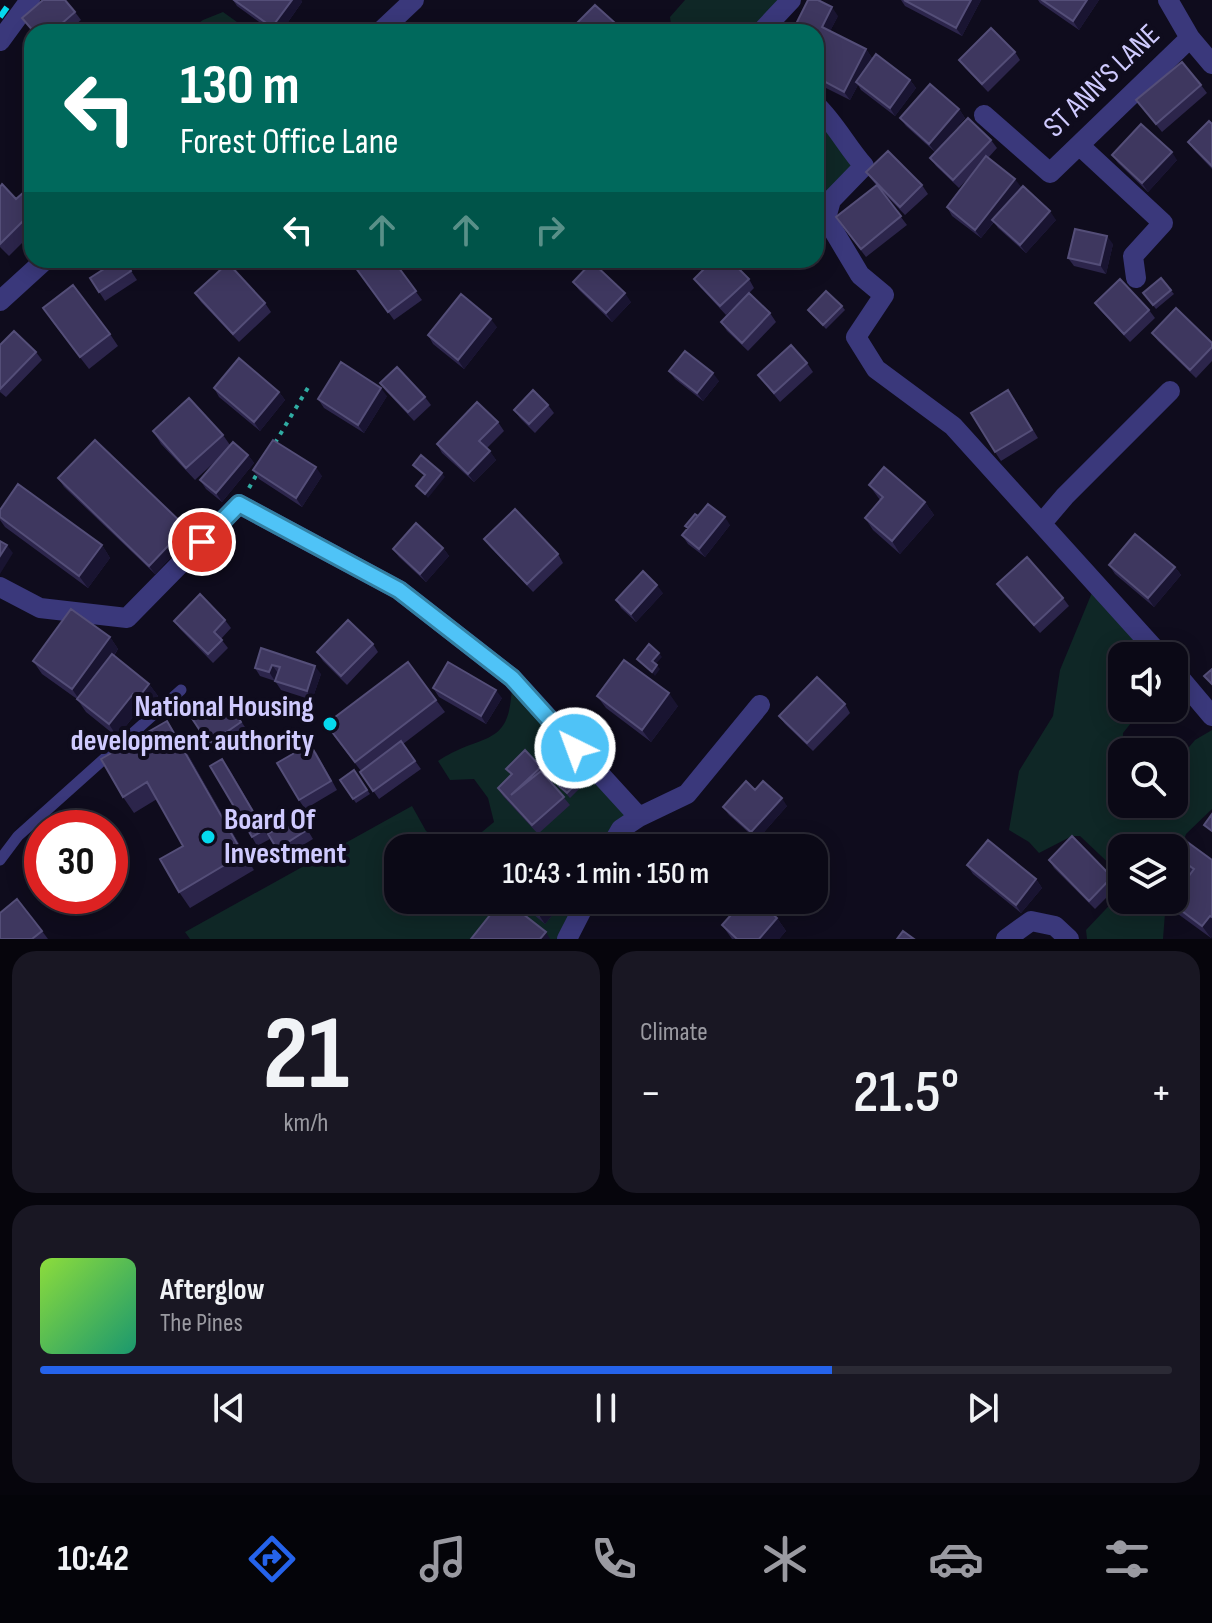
<!DOCTYPE html>
<meta charset="utf-8">
<style>
body{margin:0;font-family:"Sofia Sans Condensed",sans-serif;background:#191723;color:#f1f3f6;height:100vh;display:flex;flex-direction:column;font-size:30px;white-space:nowrap}
*{box-sizing:border-box;margin:0}
p{font-size:26px;color:#9a9aa1}
.icon{flex:none;width:44px;height:44px;fill:none;stroke:currentColor;stroke-width:2;stroke-linecap:round;stroke-linejoin:round}
.map{position:relative;height:939px;overflow:hidden}
.panel{display:flex;flex-direction:column;gap:12px;padding:12px;background:#06050c;flex:1}
.panel>*{flex:none}
.top-card{position:absolute;left:24px;top:24px;width:800px;height:244px;border-radius:24px;box-shadow:0 4px 20px #0003,0 0 0 2px #2b2a35;background:#00695c;color:#fff;overflow:hidden}
.tools{position:absolute;left:1108px;top:642px;display:grid;gap:16px}
.tools a{display:grid;place-items:center;width:80px;height:80px;border-radius:16px;background:#0b0916;box-shadow:0 4px 20px #0003,0 0 0 2px #2b2a35;font-size:40px}
.speed{position:absolute;left:24px;top:810px;display:flex;gap:16px;font-size:40px;font-weight:700;text-align:center}
.speed>*{display:grid;place-content:center;width:104px;height:104px;border-radius:50%;background:#0b0916;box-shadow:0 4px 20px #0003,0 0 0 2px #2b2a35;line-height:1}
.speed .limit{border:12px solid #d22;background:#fff;color:#111}
.pin{position:absolute;display:grid;place-items:center;width:68px;height:68px;color:#fff;margin:-34px;border:4px solid #fff;border-radius:50%;box-shadow:0 2px 8px #0007}
.me{position:absolute;width:88px;margin:-44px;rotate:318deg;stroke-linejoin:round;filter:drop-shadow(0 0 6px #0008)}
.turn{display:flex;align-items:center;gap:28px;height:168px;padding:0 24px;font-size:36px}
.turn .icon{width:104px;height:104px;stroke-width:2.5}
.turn b{display:block;font-size:56px;line-height:68px}
.lanes{display:flex;align-items:center;height:76px;padding:0 24px;background:#0003;justify-content:center;gap:40px;direction:ltr}
.lanes .off{opacity:.35}
.big{font-size:60px;font-weight:600;line-height:1.1}
.panel .card{flex:1;display:flex;flex-direction:column;justify-content:center;gap:12px;min-width:0;padding:0 28px;border-radius:24px;background:#191723}
.panel .dial{align-items:center;gap:0}
.dial b{font-size:104px;line-height:1}
.song{display:flex;align-items:center;gap:24px}
.cover{width:96px;height:96px;border-radius:12px;background:linear-gradient(135deg,hsl(90 70% 55%),hsl(160 70% 35%))}
.played{height:8px;border-radius:4px;background:linear-gradient(90deg,#2563eb 70%,#2b2a35 70%)}
.keys{display:flex;justify-content:space-around;direction:ltr}
.heat{display:flex;justify-content:space-between;align-items:center;font-size:44px;direction:ltr}
.panel .tiles{flex:1;display:grid;gap:12px;grid-template-columns:1fr 1fr}
.card:last-child{grid-column:span 2}
.trip{position:absolute;left:384px;top:834px;width:444px;height:80px;border-radius:24px;background:#0b0916;box-shadow:0 4px 20px #0003,0 0 0 2px #2b2a35;font-weight:600;line-height:80px;text-align:center}
.tab-bar{display:flex;height:128px;justify-content:space-around;align-items:center;background:#040409;color:#9a9aa1}
.tab-bar .icon{width:56px;height:56px}
.tab-bar .active{color:#2563eb}
.tab-bar b{font-size:36px;color:#f1f3f6}
.map>svg:first-child{display:block}
.green{fill:#0f2726}
.lines{fill:none;stroke-linecap:round;stroke-linejoin:round}
.path{stroke:#30aca3;stroke-width:4;stroke-dasharray:4 6;stroke-linecap:butt}
.lane{stroke:#3a387b;stroke-width:11}
.street{stroke:#3a387b;stroke-width:20}
.rail{stroke:#05d9ee;stroke-width:6;stroke-dasharray:12 10;stroke-linecap:butt}
.wall{fill:#2c254b}
.shaded-wall{fill:#191431}
.building{fill:#3e375f;stroke:#544e78;stroke-width:2}
.route-casing{stroke:#337fa1;stroke-width:20}
.route{stroke:#4fc3f7;stroke-width:14}
.poi-dot{fill:#05d9ee;stroke:#0f0c1d;stroke-width:3}
.labels{text-anchor:middle;dominant-baseline:central;stroke-width:8;stroke-linejoin:round;paint-order:stroke}
.street-label{font-size:30px;fill:#cfcafe;stroke:#0f0c1d}
.poi-label{font-size:30px;font-weight:bold;fill:#cfcafe;stroke:#0f0c1d;text-anchor:end}
</style>
<div class="map">
<svg width="1212" height="939" viewBox="0 0 1212 939">
<rect width="100%" height="100%" fill="#0f0c1d"/>
<path class="green" d="M685,0h106l-30,32h-89l-2,-15z
M223,12l28,20h-65l17,-12z
M816,111l48,55 -38,52 -10,-3z
M1096,583l65,73h-39v52h21l-20,25 -1,71h52v-39l21,-25 17,-10v79l-26,25 -12,34v-20h-52v38l-4,-14 -38,-36h-8l-33,17 -10,-11 -20,-12 10,-59 34,-55 7,-46z
M512,678l127,139 -29,31h-212v52h189l-20,39h-377l-5,-7 227,-126 14,25 24,15 21,-5 23,-19 -6,-24 -14,-19 -24,1 -12,-19c47,-31 74,-10 74,-83z
M1122,892v8h44l-3,39h-76l-1,-9z"/>
<g class="lines">
<path class="path" d="M275,443l34,-57
M249,488l9,-16"/>
<path class="lane" d="M0,860l18,-24 163,-146"/>
<path class="street" d="M1168,0l22,38 22,26
M380,32l34,-32
M761,32l30,-32
M0,41l30,-41
M816,105c19,18 31,42 48,61l-33,34 -5,18 34,57 24,20 -28,42 20,32 77,57 208,230
M984,115l66,58 140,-135
M1079,145l84,78 -30,33 3,22
M0,301l45,-41
M1042,523l23,-27 105,-105
M0,587l40,21 87,10 112,-114 160,86 113,88 127,139 -18,12 -11,19
M1174,671l38,45
M639,817l48,-23 73,-89
M567,939l20,-39
M1006,939l25,-18 24,5 14,13"/>
<path class="rail" d="M0,17l12,-17"/>
</g>
<path class="wall" d="M233,0h68l1,2 -21,30h-8l-36,-26z
M901,0h80l-19,36 -57,-30z
M1038,0h61l-20,30 -39,-27z
M75,12l6,8 -14,12h-34l-11,-14z
M838,16l-8,15 36,18 6,9 -4,7 42,15 6,8 -21,28 -34,-26 -3,-5 -8,15 -34,-17v-51z
M1015,52l5,8 -32,32 -23,-24 -6,-8z
M1201,85l6,8 -45,39 -26,-32z
M959,109l6,9 -30,34 -29,-26 -6,-8z
M1212,124v45l-18,-19 -6,-8z
M991,140l6,8 -9,10 33,29 -10,13 45,20 -30,33 -28,-25 -4,-6 -13,16 -29,-22 -5,-9 25,-33 -13,14 -23,-22 -6,-8z
M1112,155l65,5 -29,32 -30,-29z
M866,172l56,13 6,9 -23,21 -27,-28 29,38 -41,32 -24,-31 34,-41z
M0,187l16,12 16,-1v35l-23,23 -9,-9z
M1113,244l-7,30 -32,-8 -6,-8z
M124,260l13,20 -32,21 -15,-23z
M194,260h21l-15,8z
M348,260h45l29,40 -28,20 -36,-49z
M427,260h16l-10,8z
M1161,278l13,16 -18,15 -13,-16z
M694,279h55l5,9 -5,5 21,20 6,9 -28,29 -21,-20 -6,-9 28,-29 -23,22 -26,-28z
M573,282l58,20 -19,20 -33,-32z
M195,293l70,10 6,9 -32,30 -38,-40z
M1095,303l54,7 6,8 -25,24 -29,-31z
M842,306l3,4 -19,19 -18,-19z
M51,320l59,14 8,12 -29,23z
M497,327l-33,42 -31,-25 -5,-9z
M1152,333l60,10v18l-16,17 -38,-37z
M0,345l36,7 6,8 -36,37 -6,-5z
M807,363l6,9 -33,30 -22,-27z
M669,371l50,10 -16,20 -28,-22z
M380,383l45,14 6,8 -17,16 -28,-30z
M214,388l65,4 6,8 -25,31 -41,-34z
M387,396l-23,37 -40,-25 -6,-9z
M1014,398l24,40 -37,23 -6,-9z
M548,405l6,8 -19,20 -15,-15 -6,-8z
M498,422l6,9 -17,17 9,12 -22,22 -32,-29 -5,-9z
M153,431l70,4 7,10 18,10 6,8 -32,39 -16,-13 -6,-9 19,-22 -24,22 -34,-36z
M253,470l69,6 -20,31 -43,-28z
M58,478l128,49 6,8 -37,39 -91,-87z
M869,485l56,17 9,13 -34,39 -27,-24 -8,-12 15,-18z
M0,510l102,35 8,13 -22,30 -83,-61 -5,-7z
M698,516l32,9 -25,32 -17,-13 -6,-9 6,-6 -3,-3z
M484,539l74,15 5,9 -30,29 -43,-45z
M443,548l6,8 -23,26 -27,-25 -6,-8z
M1109,565l66,2 6,8 -27,32 -39,-33z
M997,584l66,14 6,8 -29,27 -37,-40z
M663,593l-27,29 -15,-14 -5,-8z
M225,620l6,8 -10,11 7,9 -15,15 -33,-34 -6,-8z
M110,637l8,12 -4,7 35,28 9,12 -11,14 -5,-4 -25,31 -31,-25 -9,-13 -35,-25 -9,-13z
M373,644l5,8 -31,33 -24,-24 -6,-9z
M261,648l60,26 -9,26 -31,-10 -6,-9 -15,-5 -5,-8z
M408,662l37,50 -42,32 18,25 -42,30 -19,-27 1,-1 -27,-35z
M433,688l69,10 -16,26 -47,-27z
M223,695l24,35 -32,22 -24,-35z
M597,696l81,10 -27,36 -45,-34z
M845,704l5,9 -37,38 -28,-27 -6,-8z
M167,721l11,16 76,133 -64,38 -11,-16 4,-46 -26,-47 -23,14 -11,-16z
M316,752l21,38 -32,19 -6,-9z
M228,767l42,72 -13,7 -5,-9z
M541,767l6,8 -1,1 24,29 -32,29 -35,-38 -5,-8 13,-13 -5,-6z
M354,770l16,24 -14,9 -16,-23z
M579,781l3,5 -12,12 -11,-12z
M755,790l32,16 -30,34 -28,-25 -6,-8z
M304,824l9,15 -30,18 -6,-8z
M1175,856l37,4v76l-1,2 -33,-24 -8,-12 21,-29 -8,-5z
M1049,860l63,17 6,9 -23,23 -41,-41z
M967,865l69,14 6,9 -21,25 -48,-39z
M516,900h59v1l-10,12 -6,-6 -14,17z
M730,900h38l-5,5 14,13 9,13 -7,8h-47l-10,-14 15,-17z
M42,931l6,8h-48z"/>
<path class="shaded-wall" d="M292,0h9l1,2 -21,30h-6l-3,-5z
M971,0h10l-19,36 -6,-8z
M1087,0h12l-20,30 -6,-9z
M832,7l6,9 -10,19 -6,-8z
M866,49l6,9 -14,26 -2,-2 2,3 -8,15 -6,-8z
M910,80l6,8 -21,28 -5,-8z
M959,109l6,9 -30,34 -6,-8z
M1172,152l5,8 -29,32 -6,-9z
M1015,179l6,8 -40,51 -6,-8z
M1050,211l6,9 -30,33 -6,-8z
M1107,236l6,8 -7,30 -6,-9z
M625,293l6,9 -19,20 -6,-9z
M491,319l6,8 -33,42 -6,-9z
M713,373l6,8 -16,20 -6,-8z
M381,388l6,8 -23,37 -6,-8z
M279,392l6,8 -25,31 -6,-9z
M490,451l6,9 -22,22 -6,-8z
M248,455l6,8 -32,39 -6,-9z
M316,467l6,9 -20,31 -6,-9z
M442,473l3,4 -17,21 -3,-4z
M925,502l9,13 -34,39 -8,-13z
M725,517l5,8 -25,32 -6,-8z
M186,527l6,8 -37,39 -6,-8z
M7,545l6,8 -13,21v-18z
M102,545l8,13 -22,30 -9,-12z
M443,548l6,8 -23,26 -6,-8z
M1175,567l6,8 -27,32 -6,-9z
M657,585l6,8 -27,29 -5,-8z
M110,637l8,12 -37,53 -9,-13z
M659,653l3,4 -7,8 -3,-4z
M272,665l6,8 -3,8 -6,-9z
M657,665l3,4 -5,7 -3,-4z
M315,666l6,8 -9,26 -5,-9z
M149,684l9,12 -11,14 -9,-12z
M496,690l6,8 -16,26 -5,-8z
M669,693l9,13 -27,36 -9,-12z
M133,694l9,12 -25,31 -8,-13z
M167,721l11,16 76,133 -11,-16z
M222,759l6,8 42,72 -6,-9z
M782,798l5,8 -30,34 -6,-8z
M1036,879l6,9 -21,25 -5,-8z
M552,900h2l5,7 -14,17 -6,-9z
M563,900l12,1 -10,12 -6,-9z
M755,900h13l-7,8z
M1210,916l2,3v17l-1,2 -9,-12z
M777,918l9,13 -7,8h-20z
M546,932l4,7h-10z"/>
<path class="building" d="M43,0h22l10,12 -23,20h-18l-12,-14z
M234,0h58l-20,27z
M808,0h10l14,7 -10,20 44,22 -22,43 -28,-15v-45h-24z
M904,0h67l-15,28z
M1042,0h45l-14,21z
M595,5l30,27h-57z
M991,28l24,24 -33,32 -23,-24z
M876,54l34,26 -20,28 -34,-26z
M1182,62l19,23 -45,39 -20,-24z
M930,84l29,25 -30,35 -29,-26z
M968,118l23,22 -38,40 -23,-22z
M1209,121l3,3v42l-24,-24z
M1141,124l31,28 -30,31 -30,-28z
M888,151l34,34 -22,22 -34,-35z
M986,156l29,23 -40,51 -28,-23z
M2,184l14,15 9,-8 7,7v14l-32,32v-57z
M877,185l24,31 -40,33 -25,-32z
M1023,186l27,25 -30,34 -28,-25z
M1075,229l32,7 -7,29 -32,-7z
M118,260h6l7,11 -32,21 -9,-14z
M350,260h43l23,31 -28,21z
M713,260h17l19,19 -29,27 -26,-27z
M592,262l33,31 -19,20 -33,-31z
M228,263l37,40 -32,31 -38,-41z
M1161,278l10,12 -18,15 -10,-12z
M1120,279l29,31 -25,24 -29,-31z
M73,285l37,49 -30,23 -37,-49z
M826,291l16,15 -19,19 -15,-15z
M749,293l21,20 -28,30 -21,-21z
M461,294l30,25 -33,41 -30,-25z
M1176,308l36,35v4l-22,23 -38,-37z
M14,331l22,21 -36,37v-44z
M791,345l16,18 -33,30 -16,-18z
M685,351l28,22 -16,20 -28,-22z
M239,358l40,34 -25,30 -40,-34z
M341,362l40,26 -23,37 -40,-26z
M397,367l28,30 -17,15 -28,-29z
M533,390l15,15 -19,19 -15,-14z
M1008,390l24,40 -37,22 -24,-39z
M189,398l34,37 -37,33 -33,-37z
M477,402l21,20 -19,19 11,10 -22,23 -31,-30z
M95,440l91,87 -37,39 -91,-88z
M273,440l43,27 -20,31 -43,-28z
M233,442l15,13 -32,38 -16,-13z
M421,455l21,18 -17,21 -9,-8 9,-11 -12,-10z
M884,467l41,35 -33,39 -27,-23 18,-21 -14,-12z
M18,484l84,61 -23,31 -79,-59v-7z
M708,504l17,13 -26,32 -17,-14z
M515,509l43,45 -31,30 -43,-45z
M695,514l3,2 -10,12 -3,-2z
M416,523l27,25 -23,26 -27,-25z
M1135,534l40,33 -27,31 -39,-33z
M0,541l7,4 -7,11z
M1027,557l36,41 -29,27 -37,-41z
M643,571l14,14 -26,29 -15,-14z
M200,594l25,26 -11,12 8,8 -14,14 -34,-33z
M71,609l39,28 -38,52 -39,-28z
M348,620l25,24 -32,32 -24,-24z
M649,644l10,9 -7,8 5,4 -5,7 -15,-13z
M261,648l54,18 -8,25 -32,-10 5,-14 -8,-2 -3,7 -14,-4z
M112,654l37,30 -11,14 -5,-4 -24,30 -32,-25z
M624,660l45,33 -27,37 -45,-34z
M408,662l28,38 -81,62 -29,-38z
M448,662l48,28 -15,26 -48,-28z
M1212,669v15l-8,-8z
M817,677l28,27 -38,39 -28,-27z
M223,695l18,27 -32,22 -18,-27z
M167,721l76,133 -64,38 -19,-33 23,-13 -36,-64 -24,15 -22,-38z
M401,741l14,20 -42,30 -13,-19z
M310,744l21,37 -32,19 -22,-37z
M525,750l16,17 -30,28 30,-24 23,26 -32,28 -34,-37 14,-14 -6,-5z
M222,759l42,71 -12,7 -42,-71z
M354,770l13,20 -14,9 -13,-19z
M571,774l8,7 -12,12 -8,-7z
M746,781l9,9 8,-9 19,17 -31,34 -28,-25z
M1212,814v17l-8,-6z
M298,816l9,14 -30,19 -9,-15z
M1072,836l40,41 -23,24 -40,-41z
M988,840l48,39 -20,26 -49,-40z
M1186,841l26,19v57l-2,-1 -8,10 -32,-24 1,-2h3v-4l20,-27 -19,-13z
M17,899l25,32 -10,8h-32v-26z
M502,900h3l41,32 -6,7h-69z
M520,900h32l-13,15z
M733,900h24l20,18 -18,21h-22l-15,-14 17,-19z
M903,931l11,8h-17z"/>
<g class="lines">
<g class="route-casing">
<path id="route" d="M202,542l37,-38 160,86 113,88 63,70"/>
</g>
<use href="#route" class="route"/>
</g>
<g class="poi-dot">
<circle cx="330" cy="724" r="8"/>
<circle cx="208" cy="837" r="8"/>
</g>
<g class="labels">
<g class="street-label">
<text transform="translate(1102 81) rotate(-44)">ST ANN'S LANE</text>
</g>
<g class="poi-label">
<text x="314" y="707">National Housing<tspan x="314" dy="34">development authority</tspan></text>
<text x="224" y="820" text-anchor="start">Board Of<tspan x="224" dy="34">Investment</tspan></text>
</g>
</g>
</svg>
<div class="tools">
<a><svg class="icon" aria-label="sound" viewBox="0 0 24 24"><path d="M4 9h4l5-4v14l-5-4H4zM17 9q2 3 0 6"/></svg></a>
<a><svg class="icon" aria-label="search" viewBox="0 0 24 24"><circle cx="10" cy="10" r="6"/><path d="M15 15l6 6"/></svg></a>
<a><svg class="icon" aria-label="layers" viewBox="0 0 24 24"><path d="M12 4l9 5-9 5-9-5zM3 14l9 5 9-5"/></svg></a>
</div>
<div class="speed"><div class="limit">30</div></div>
<div class="pin" style="left:202px;top:542px;background:#d93025"><svg class="icon" aria-label="arrive" viewBox="0 0 24 24"><path d="M6 21V4h12l-3 4 3 4H6"/></svg></div>
<svg class="me" style="left:575px;top:748px" viewBox="-20 -20 40 40"><circle r="17" fill="#4fc3f7" stroke="#fff" stroke-width="3"/><path d="M0-11L8 9 0 5-8 9z" fill="#fff"/></svg>
<div class="trip">10:43 · 1 min · 150 m</div>
<div class="top-card">
<div class="turn"><svg class="icon" aria-label="left" viewBox="0 0 24 24"><path d="M17 20v-9H6M10 6l-5 5 5 5"/></svg><div><b>130 m</b>Forest Office Lane</div></div>
<div class="lanes"><svg class="icon" aria-label="left" viewBox="0 0 24 24"><path d="M17 20v-9H6M10 6l-5 5 5 5"/></svg><svg class="icon off" aria-label="ahead" viewBox="0 0 24 24"><path d="M12 20V5M6 11l6-6 6 6"/></svg><svg class="icon off" aria-label="ahead" viewBox="0 0 24 24"><path d="M12 20V5M6 11l6-6 6 6"/></svg><svg class="icon off" aria-label="right" viewBox="0 0 24 24"><path d="M7 20v-9h11M14 6l5 5-5 5"/></svg></div>
</div>
</div>
<section class="panel">
<div class="tiles">
<div class="card dial"><b>21</b><p>km/h</p></div>
<div class="card"><p>Climate</p>
<div class="heat"><a>−</a><b class="big">21.5°</b><a>+</a></div>
</div>
<div class="card">
<div class="song"><i class="cover"></i><div><b>Afterglow</b><p>The Pines</p></div></div>
<div class="played"></div>
<div class="keys"><svg class="icon" aria-label="previous" viewBox="0 0 24 24"><path d="M18 5L8 12l10 7zM5 5v14"/></svg><svg class="icon" aria-label="pause" viewBox="0 0 24 24"><path d="M8 5v14M16 5v14"/></svg><svg class="icon" aria-label="next" viewBox="0 0 24 24"><path d="M6 5l10 7-10 7zM19 5v14"/></svg></div>
</div>
</div>
</section>
<nav class="tab-bar">
<b>10:42</b>
<svg class="icon active" aria-label="directions" viewBox="0 0 24 24"><path d="M12 3l9 9-9 9-9-9zM9 14v-3h6M13 9l2 2-2 2"/></svg>
<svg class="icon" aria-label="music" viewBox="0 0 24 24"><path d="M9 18V5l10-2v13"/><circle cx="6" cy="18" r="3"/><circle cx="16" cy="16" r="3"/></svg>
<svg class="icon" aria-label="phone" viewBox="0 0 24 24"><path d="M5 4h4l2 5-3 2q2 4 5 5l2-3 5 2v4C11 20 4 13 5 4z"/></svg>
<svg class="icon" aria-label="climate" viewBox="0 0 24 24"><path d="M12 3v18M4 7l16 10M4 17L20 7"/></svg>
<svg class="icon" aria-label="car" viewBox="0 0 24 24"><path d="M5 17H2v-5l4-1 3-4h7l3 4 3 1v5h-3M9 17h6M6 11h13"/><circle cx="7" cy="17" r="2"/><circle cx="17" cy="17" r="2"/></svg>
<svg class="icon" aria-label="filters" viewBox="0 0 24 24"><path d="M4 7h16M4 17h16"/><circle cx="9" cy="7" r="2"/><circle cx="15" cy="17" r="2"/></svg>
</nav>
